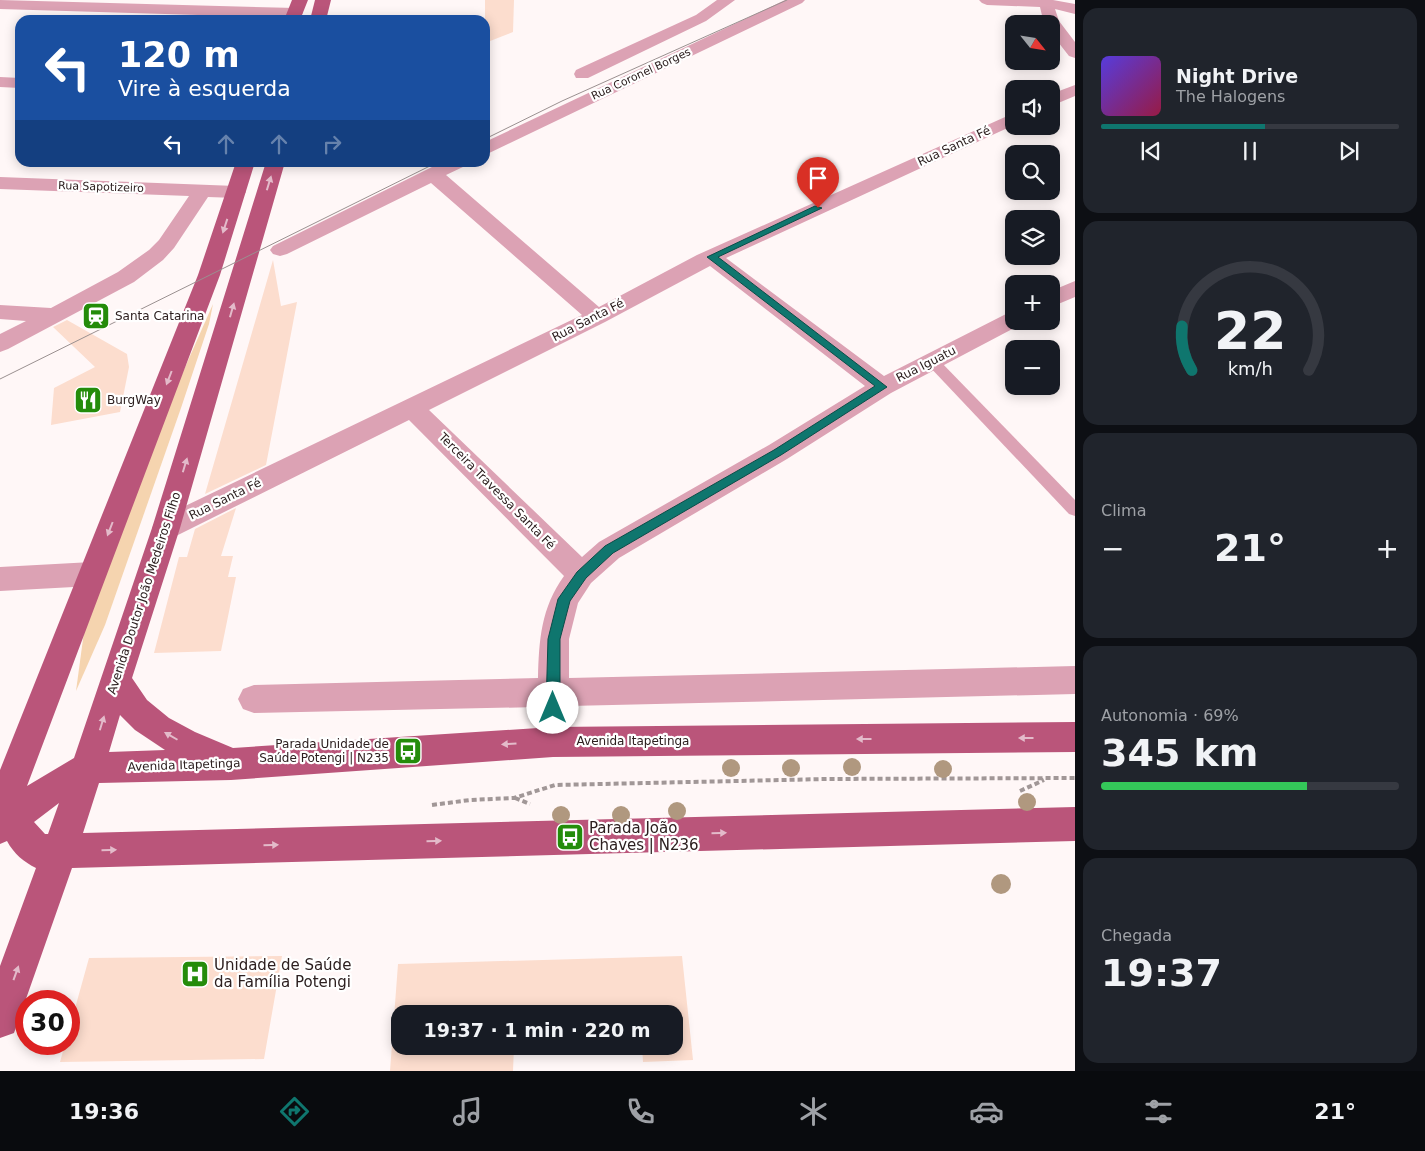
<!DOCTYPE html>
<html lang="pt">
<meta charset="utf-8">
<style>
body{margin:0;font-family:"DejaVu Sans",sans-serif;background:#20242c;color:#f1f3f6;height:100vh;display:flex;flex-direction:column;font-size:19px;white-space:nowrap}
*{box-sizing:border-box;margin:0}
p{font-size:16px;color:#9ea1a6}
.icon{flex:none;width:28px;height:28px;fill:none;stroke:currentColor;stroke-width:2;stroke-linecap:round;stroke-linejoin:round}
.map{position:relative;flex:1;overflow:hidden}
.side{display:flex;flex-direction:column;gap:8px;padding:8px;background:#0d0f14;width:350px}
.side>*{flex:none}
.hud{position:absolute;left:15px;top:15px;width:475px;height:152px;border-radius:15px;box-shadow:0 2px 12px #0003;background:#1a4fa0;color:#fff;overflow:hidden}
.needle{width:32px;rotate:120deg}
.controls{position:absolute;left:1005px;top:15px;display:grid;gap:10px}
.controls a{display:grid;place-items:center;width:55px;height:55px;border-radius:10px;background:#171b24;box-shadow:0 2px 12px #0003;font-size:25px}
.speed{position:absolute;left:15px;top:990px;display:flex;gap:10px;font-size:25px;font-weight:700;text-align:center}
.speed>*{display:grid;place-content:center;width:65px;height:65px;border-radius:50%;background:#171b24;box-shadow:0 2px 12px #0003;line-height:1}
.speed .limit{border:8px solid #d22;background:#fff;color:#111}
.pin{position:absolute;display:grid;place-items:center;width:42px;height:42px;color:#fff;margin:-51px -21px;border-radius:50% 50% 50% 0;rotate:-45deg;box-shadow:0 0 5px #0007}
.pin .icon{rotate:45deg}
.me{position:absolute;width:55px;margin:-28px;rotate:0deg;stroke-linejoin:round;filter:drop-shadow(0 0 4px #0008)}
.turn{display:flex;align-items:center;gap:18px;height:105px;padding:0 20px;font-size:22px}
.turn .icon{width:65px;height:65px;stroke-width:2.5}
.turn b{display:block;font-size:35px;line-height:42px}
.lanes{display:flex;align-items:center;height:48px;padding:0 20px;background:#0003;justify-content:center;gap:25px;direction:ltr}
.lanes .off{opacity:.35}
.big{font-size:38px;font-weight:600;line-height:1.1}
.side .widget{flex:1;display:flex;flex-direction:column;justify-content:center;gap:8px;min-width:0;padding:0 18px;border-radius:15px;background:#20242c}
.side .dial{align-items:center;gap:0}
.dial svg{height:130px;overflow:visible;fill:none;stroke:#363941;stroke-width:7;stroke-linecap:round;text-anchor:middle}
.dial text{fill:#f1f3f6;stroke:none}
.song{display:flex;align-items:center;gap:15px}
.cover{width:60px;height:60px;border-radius:8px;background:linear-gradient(135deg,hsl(250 70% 55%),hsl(340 70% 35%))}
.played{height:5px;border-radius:2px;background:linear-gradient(90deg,#0f766e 55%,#363941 55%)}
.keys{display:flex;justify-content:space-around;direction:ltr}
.heat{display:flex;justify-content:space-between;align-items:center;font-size:28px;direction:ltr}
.charge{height:8px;border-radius:4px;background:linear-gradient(90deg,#34c759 69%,#363941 0)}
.trip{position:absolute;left:391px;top:1005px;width:292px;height:50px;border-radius:15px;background:#171b24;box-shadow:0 2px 12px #0003;font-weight:600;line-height:50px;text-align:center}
.menu{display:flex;height:80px;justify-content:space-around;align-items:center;background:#090b0e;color:#9ea1a6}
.menu .icon{width:35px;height:35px}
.menu .on{color:#0f766e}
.menu b{font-size:22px;color:#f1f3f6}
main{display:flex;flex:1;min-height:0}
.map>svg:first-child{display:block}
.green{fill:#f5d4af}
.building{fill:#fcddce}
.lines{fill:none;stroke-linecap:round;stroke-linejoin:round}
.path{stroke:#a19797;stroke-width:4;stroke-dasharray:5 3;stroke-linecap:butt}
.service{fill:#dca2b4;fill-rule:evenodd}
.minor{fill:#dca2b4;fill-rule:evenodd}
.primary{fill:#ba557a;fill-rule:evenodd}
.tram{stroke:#9a9090;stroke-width:1}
.tree{fill:#b0987f}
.oneway{fill:#e3bbca}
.route{fill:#0f766e;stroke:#0a4d48}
.labels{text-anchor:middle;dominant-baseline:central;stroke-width:4.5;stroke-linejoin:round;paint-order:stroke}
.far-street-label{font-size:11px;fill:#2d2020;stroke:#fff}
.street-label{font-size:12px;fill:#2d2020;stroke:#fff}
.poi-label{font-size:12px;fill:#2d2020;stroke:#fff;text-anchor:start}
.near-poi-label{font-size:15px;fill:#2d2020;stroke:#fff;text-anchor:start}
</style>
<main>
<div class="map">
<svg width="1075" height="1071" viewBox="0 0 1075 1071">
<rect width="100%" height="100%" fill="#fff7f7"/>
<path class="green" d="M213,304l-4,20 -28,84 -76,217 -29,66 15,-111z"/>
<path class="building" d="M485,0h29l-1,32 -28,11z
M273,260l8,46 16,-4 -31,163 -61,29z
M67,320l60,34 2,13 -9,45 -69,13 3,-37 41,-21 -42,-40z
M236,508l-15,48h12l-5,21h8l-15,74 -67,2 25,-96h8l8,-28z
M282,956l-18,103 -204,3 5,-18h4v-14l20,-72z
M682,956l11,104 -50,2 -1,-16h33v-32h-275v32h114l-1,25h-123l8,-107z"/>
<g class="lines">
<path class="path" d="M1020,791l24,-11
M515,798l15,6
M432,805l38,-5 44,-2 41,-13 272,-6 248,-1"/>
<path class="service" d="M932,356l5,2 138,142v16l-6,-2 -142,-150 -2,-3 2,-3z"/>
<path class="minor" d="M0,0l295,8 5,2 3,3 -3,3 -5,2 -295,-9z
M717,0h18l-29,21 -118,57h-12l-2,-4 2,-4 120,-55z
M785,0h20l-3,3 -317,152v-13z
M979,0h74l22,4v10l-20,-5 4,12 16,21v16l-6,-2 -18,-23v-9h-7l-4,-17 -53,-2 -5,-2z
M0,77l20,1v10l-20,-1z
M1075,85v11l-24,10v-12z
M1014,113v12l-288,133 158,118 122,-62 8,-2v9h10l-2,3 -131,69 -104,66 -168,99 -28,25 -13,20 -9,36v39l506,-12v28l-506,12v36l-5,11 -11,4 -11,-4 -5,-11 1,-35 -284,6 -11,-4 -5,-10 5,-10 11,-4 284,-7c1,-38 3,-70 26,-102l-155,-156 -233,116 -10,3 -10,-3 -4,-8 4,-8 426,-205 -151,-132 -144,71 -7,2 -7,-2 -3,-4 3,-4 169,-84h25l-2,4 -19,9 153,132 98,-52zM710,266l155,120 -96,59 -170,97 -17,15 -153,-147 176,-88z
M0,177l236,9 7,2 3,4 -3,4 -7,2 -28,-1 -34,51 -11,12 -29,22 -126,67 -8,3v-18l26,-13 -26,-2v-14l51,3 67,-36 31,-22 10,-10 30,-44 -189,-7z
M1075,281v16l-24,10v-16z
M92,562l10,4 4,8 -4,8 -10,4 -92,5v-24z"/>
<path class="primary" d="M292,0h16l-8,20h-16z
M315,0h16l-5,20h-16z
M236,162h19l-35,113 -193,511 47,-28 78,-230 114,-366h19l-105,366 -48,150 15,22 22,18 26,14 38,16 320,-21 522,-5v30l-522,5 -322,23 -132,3 -16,50 992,-26v34l-1003,27 -58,165 -14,5v-72l36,-98c-12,-6 -22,-14 -29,-27l-7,3v-74l198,-495zM120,715l15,15 30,20 -56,2zM59,803l-11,31h-3l-11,-12z"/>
<path class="tram" d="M485,139l77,-38 225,-101
M0,379l438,-217"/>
</g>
<g class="tree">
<circle cx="852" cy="767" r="9"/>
<circle cx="731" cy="768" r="9"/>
<circle cx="791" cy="768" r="9"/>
<circle cx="943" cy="769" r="9"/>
<circle cx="1027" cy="802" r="9"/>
<circle cx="677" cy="811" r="9"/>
<circle cx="561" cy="815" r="9"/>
<circle cx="621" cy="815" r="9"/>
<circle cx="1001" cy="884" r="10"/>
</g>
<defs><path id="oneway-solid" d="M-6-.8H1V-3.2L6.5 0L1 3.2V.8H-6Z" transform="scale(1.25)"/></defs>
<g class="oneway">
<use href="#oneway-solid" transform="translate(269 183) rotate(-73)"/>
<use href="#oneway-solid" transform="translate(225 226) rotate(108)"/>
<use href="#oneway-solid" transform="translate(232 310) rotate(-74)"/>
<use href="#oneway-solid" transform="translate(169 378) rotate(111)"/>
<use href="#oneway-solid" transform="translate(185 465) rotate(-73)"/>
<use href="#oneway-solid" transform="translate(110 529) rotate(111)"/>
<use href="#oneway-solid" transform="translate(102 723) rotate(-73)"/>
<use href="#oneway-solid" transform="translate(171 736) rotate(-150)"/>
<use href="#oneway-solid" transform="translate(1026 738) rotate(180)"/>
<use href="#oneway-solid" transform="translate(864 739) rotate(180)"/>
<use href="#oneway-solid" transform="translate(509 744) rotate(176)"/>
<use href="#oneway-solid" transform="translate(719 833) rotate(-1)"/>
<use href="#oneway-solid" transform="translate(434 841) rotate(-2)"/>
<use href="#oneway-solid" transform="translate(271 845) rotate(-2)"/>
<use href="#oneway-solid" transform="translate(109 850) rotate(-1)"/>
<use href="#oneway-solid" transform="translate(16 973) rotate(-70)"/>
</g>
<path class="route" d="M815,206l7,2 -104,49 169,130 -106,68 -168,98 -27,25 -16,23 -10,38v69l-2,4 -5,2 -5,-2 -2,-4 2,-69 10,-40 19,-27 28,-26 169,-96 101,-64 -168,-129z"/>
<defs>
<g id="station-square" transform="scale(1.4375)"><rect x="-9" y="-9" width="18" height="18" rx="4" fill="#248c0a" stroke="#fff"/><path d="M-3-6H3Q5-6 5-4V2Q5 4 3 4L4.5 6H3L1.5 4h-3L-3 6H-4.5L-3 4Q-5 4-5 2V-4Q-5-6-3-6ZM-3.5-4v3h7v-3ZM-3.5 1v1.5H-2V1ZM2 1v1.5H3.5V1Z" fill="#fff"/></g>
<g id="restaurant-square" transform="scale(1.4375)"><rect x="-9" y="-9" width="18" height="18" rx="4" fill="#248c0a" stroke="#fff"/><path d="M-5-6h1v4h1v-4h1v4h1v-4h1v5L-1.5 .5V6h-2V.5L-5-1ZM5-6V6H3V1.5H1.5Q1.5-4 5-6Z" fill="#fff"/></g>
<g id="bus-square" transform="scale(1.4375)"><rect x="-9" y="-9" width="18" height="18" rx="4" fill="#248c0a" stroke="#fff"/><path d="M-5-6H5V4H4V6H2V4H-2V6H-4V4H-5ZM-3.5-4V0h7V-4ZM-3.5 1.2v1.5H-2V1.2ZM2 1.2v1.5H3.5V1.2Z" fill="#fff"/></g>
<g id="hospital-square" transform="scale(1.4375)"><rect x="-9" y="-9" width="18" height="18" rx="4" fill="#248c0a" stroke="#fff"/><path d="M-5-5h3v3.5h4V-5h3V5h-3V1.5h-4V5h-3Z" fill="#fff"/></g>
</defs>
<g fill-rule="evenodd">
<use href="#station-square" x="96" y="316"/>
<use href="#restaurant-square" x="88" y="400"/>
<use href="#bus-square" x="408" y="751"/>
<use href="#bus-square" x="570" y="837"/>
<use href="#hospital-square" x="195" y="974"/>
</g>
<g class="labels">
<g class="far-street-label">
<text transform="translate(641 74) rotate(-25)">Rua Coronel Borges</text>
<text transform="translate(101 187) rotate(2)">Rua Sapotizeiro</text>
</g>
<g class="street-label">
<text transform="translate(954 146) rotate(-25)">Rua Santa Fé</text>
<text transform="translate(588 320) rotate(-27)">Rua Santa Fé</text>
<text transform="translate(926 364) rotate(-27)">Rua Iguatu</text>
<text transform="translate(497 491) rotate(45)">Terceira Travessa Santa Fé</text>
<text transform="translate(225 499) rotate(-26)">Rua Santa Fé</text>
<text transform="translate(144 593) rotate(-72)">Avenida Doutor João Medeiros Filho</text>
<text x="633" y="741">Avenida Itapetinga</text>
<text transform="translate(184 765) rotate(-2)">Avenida Itapetinga</text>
</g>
<g class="poi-label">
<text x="115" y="316">Santa Catarina</text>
<text x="107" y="400">BurgWay</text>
<text x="389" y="744" text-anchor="end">Parada Unidade de<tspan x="389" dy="14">Saúde Potengi | N235</tspan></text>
</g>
<g class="near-poi-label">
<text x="589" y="828">Parada João<tspan x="589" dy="17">Chaves | N236</tspan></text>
<text x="214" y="965">Unidade de Saúde<tspan x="214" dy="17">da Família Potengi</tspan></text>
</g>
</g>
</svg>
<div class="controls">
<a><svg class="needle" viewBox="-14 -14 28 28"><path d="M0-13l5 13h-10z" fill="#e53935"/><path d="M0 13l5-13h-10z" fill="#9ea1a6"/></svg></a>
<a><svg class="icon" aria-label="sound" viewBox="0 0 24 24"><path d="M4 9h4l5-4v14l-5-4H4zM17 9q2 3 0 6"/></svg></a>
<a><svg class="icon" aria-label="search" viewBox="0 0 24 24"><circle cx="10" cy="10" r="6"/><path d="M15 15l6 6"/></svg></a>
<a><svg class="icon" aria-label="layers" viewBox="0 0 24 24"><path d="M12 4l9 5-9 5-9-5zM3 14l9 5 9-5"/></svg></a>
<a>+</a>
<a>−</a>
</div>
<div class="speed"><div class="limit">30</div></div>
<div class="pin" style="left:818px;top:208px;background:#d93025"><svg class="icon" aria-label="arrive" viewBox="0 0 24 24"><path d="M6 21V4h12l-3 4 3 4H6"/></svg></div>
<svg class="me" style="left:553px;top:708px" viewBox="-20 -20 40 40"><circle r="19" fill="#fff"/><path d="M0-13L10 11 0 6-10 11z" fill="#0f766e"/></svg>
<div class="trip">19:37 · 1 min · 220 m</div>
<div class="hud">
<div class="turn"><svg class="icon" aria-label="left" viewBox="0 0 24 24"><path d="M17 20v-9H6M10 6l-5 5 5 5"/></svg><div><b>120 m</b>Vire à esquerda</div></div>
<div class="lanes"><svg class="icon" aria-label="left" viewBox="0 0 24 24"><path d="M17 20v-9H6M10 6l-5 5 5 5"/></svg><svg class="icon off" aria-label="ahead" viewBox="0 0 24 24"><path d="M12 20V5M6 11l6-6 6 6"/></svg><svg class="icon off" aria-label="ahead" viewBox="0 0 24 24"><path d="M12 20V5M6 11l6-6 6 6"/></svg><svg class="icon off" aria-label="right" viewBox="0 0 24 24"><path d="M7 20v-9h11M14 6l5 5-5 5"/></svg></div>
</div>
</div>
<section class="side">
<div class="widget">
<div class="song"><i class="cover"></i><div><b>Night Drive</b><p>The Halogens</p></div></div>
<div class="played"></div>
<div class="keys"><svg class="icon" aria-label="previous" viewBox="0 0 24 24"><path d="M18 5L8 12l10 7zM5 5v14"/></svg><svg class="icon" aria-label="pause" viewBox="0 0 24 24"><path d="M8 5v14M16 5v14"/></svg><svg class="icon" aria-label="next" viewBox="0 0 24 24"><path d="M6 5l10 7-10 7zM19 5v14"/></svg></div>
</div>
<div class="widget dial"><svg viewBox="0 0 100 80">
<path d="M14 69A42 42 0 1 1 86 69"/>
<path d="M14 69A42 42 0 0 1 8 42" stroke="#0f766e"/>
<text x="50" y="56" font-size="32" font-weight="700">22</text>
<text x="50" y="72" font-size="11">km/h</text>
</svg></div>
<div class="widget"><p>Clima</p>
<div class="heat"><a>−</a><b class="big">21°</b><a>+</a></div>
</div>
<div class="widget"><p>Autonomia · 69%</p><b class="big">345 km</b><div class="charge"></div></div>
<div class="widget"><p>Chegada</p><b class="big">19:37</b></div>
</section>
</main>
<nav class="menu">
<b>19:36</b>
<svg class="icon on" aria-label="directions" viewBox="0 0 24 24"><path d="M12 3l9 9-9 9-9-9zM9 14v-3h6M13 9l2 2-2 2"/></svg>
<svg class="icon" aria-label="music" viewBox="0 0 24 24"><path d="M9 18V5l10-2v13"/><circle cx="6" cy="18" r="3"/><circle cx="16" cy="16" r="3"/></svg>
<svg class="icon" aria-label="phone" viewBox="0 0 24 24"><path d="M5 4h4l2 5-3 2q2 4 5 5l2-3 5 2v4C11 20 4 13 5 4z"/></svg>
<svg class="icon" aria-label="climate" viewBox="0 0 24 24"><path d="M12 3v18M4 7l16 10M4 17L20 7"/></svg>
<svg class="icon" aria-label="car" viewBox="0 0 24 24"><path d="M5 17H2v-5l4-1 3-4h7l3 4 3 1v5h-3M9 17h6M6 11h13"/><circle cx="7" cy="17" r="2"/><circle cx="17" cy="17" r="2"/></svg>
<svg class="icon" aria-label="filters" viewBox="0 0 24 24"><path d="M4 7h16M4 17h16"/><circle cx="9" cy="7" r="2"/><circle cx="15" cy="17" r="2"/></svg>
<b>21°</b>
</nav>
